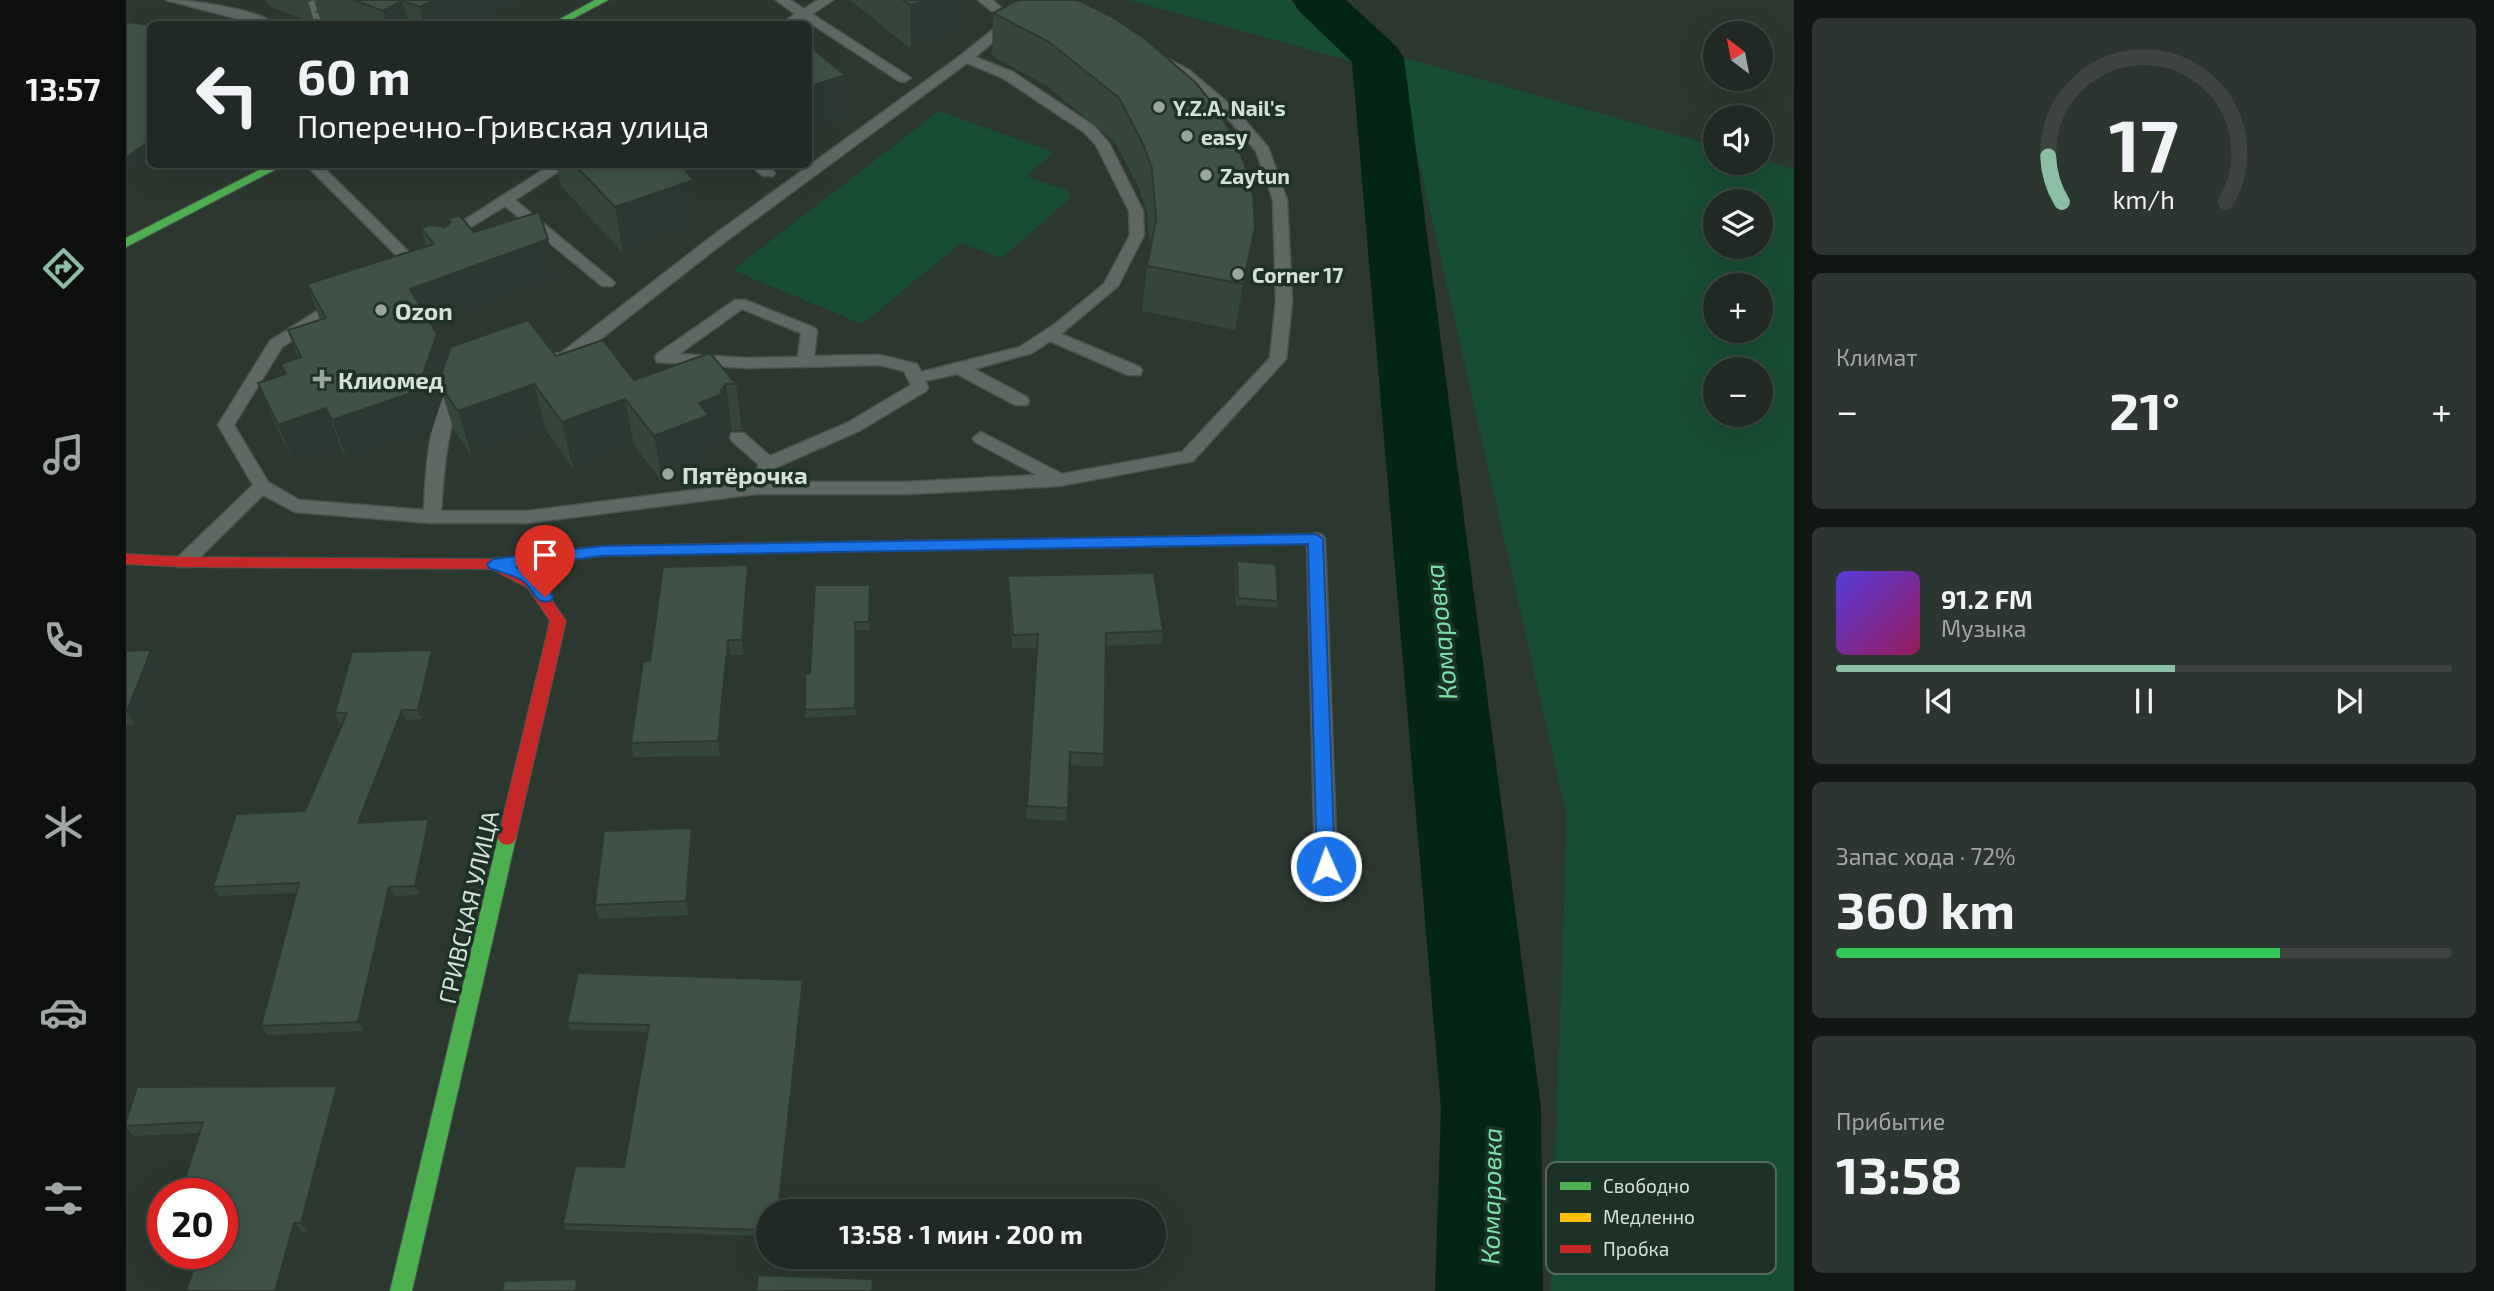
<!DOCTYPE html>
<html lang="ru">
<meta charset="utf-8">
<style>
body{margin:0;font-family:"Exo 2",sans-serif;background:#2d3531;color:#f1f3f6;height:100vh;display:flex;flex-direction:column;font-size:26px;white-space:nowrap}
*{box-sizing:border-box;margin:0}
p{font-size:23px;color:#a2a6a6}
.icon{flex:none;width:38px;height:38px;fill:none;stroke:currentColor;stroke-width:2;stroke-linecap:round;stroke-linejoin:round}
.map{position:relative;flex:1;overflow:hidden}
.drawer{display:flex;flex-direction:column;gap:18px;padding:18px;background:#121714;width:700px}
.drawer>*{flex:none}
.banner{position:absolute;left:21px;top:21px;width:665px;height:147px;border-radius:10px;box-shadow:0 7px 28px #0002,0 0 0 2px #3e4541;background:#212924;color:#f1f3f6;overflow:hidden}
.needle{width:46px;rotate:328deg}
.fabs{position:absolute;left:1577px;top:21px;display:grid;gap:14px}
.fabs a{display:grid;place-items:center;width:70px;height:70px;border-radius:50%;background:#212924;box-shadow:0 7px 28px #0002,0 0 0 2px #3e4541;font-size:35px}
.speed{position:absolute;left:21px;top:1178px;display:flex;gap:14px;font-size:35px;font-weight:700;text-align:center}
.speed>*{display:grid;place-content:center;width:91px;height:91px;border-radius:50%;background:#212924;box-shadow:0 7px 28px #0002,0 0 0 2px #3e4541;line-height:1}
.speed .limit{border:10px solid #d22;background:#fff;color:#111}
.pin{position:absolute;display:grid;place-items:center;width:60px;height:60px;color:#fff;margin:-72px -30px;border-radius:50% 50% 50% 0;rotate:-45deg;box-shadow:0 0 7px #0007}
.pin .icon{rotate:45deg}
.me{position:absolute;width:77px;margin:-38px;rotate:358deg;stroke-linejoin:round;filter:drop-shadow(0 0 5px #0008)}
.turn{display:flex;align-items:center;gap:24px;height:147px;padding:0 35px;font-size:32px}
.turn .icon{width:91px;height:91px;stroke-width:2.5}
.turn b{display:block;font-size:49px;line-height:60px}
.big{font-size:52px;font-weight:700;line-height:1.1}
.drawer .card{flex:1;display:flex;flex-direction:column;justify-content:center;gap:10px;min-width:0;padding:0 24px;border-radius:10px;background:#2d3531}
.drawer .dial{align-items:center;gap:0}
.dial svg{height:182px;overflow:visible;fill:none;stroke:#3e4541;stroke-width:7;stroke-linecap:round;text-anchor:middle}
.dial text{fill:#f1f3f6;stroke:none}
.song{display:flex;align-items:center;gap:21px}
.cover{width:84px;height:84px;border-radius:10px;background:linear-gradient(135deg,hsl(250 70% 55%),hsl(330 70% 35%))}
.played{height:7px;border-radius:4px;background:linear-gradient(90deg,#8abfa5 55%,#3e4541 55%)}
.keys{display:flex;justify-content:space-around;direction:ltr}
.heat{display:flex;justify-content:space-between;align-items:center;font-size:38px;direction:ltr}
.charge{height:10px;border-radius:5px;background:linear-gradient(90deg,#34c759 72%,#3e4541 0)}
.trip{position:absolute;left:630px;top:1199px;width:410px;height:70px;border-radius:35px;background:#212924;box-shadow:0 7px 28px #0002,0 0 0 2px #3e4541;font-weight:700;line-height:70px;text-align:center}
main{display:flex;flex:1;min-height:0}
.tabs{display:flex;flex-direction:column;width:126px;justify-content:space-around;align-items:center;background:#0d100e;color:#a2a6a6}
.tabs .icon{width:49px;height:49px}
.tabs .selected{color:#8abfa5}
.tabs b{font-size:32px;color:#f1f3f6}
.map>svg:first-child{display:block}
.green{fill:#174d33;fill-rule:evenodd}
.lines{fill:none;stroke-linecap:round;stroke-linejoin:round}
.river{fill:#042514;fill-rule:evenodd}
.lane-casing{stroke:#4a544e;stroke-width:3}
.fast-casing{stroke:#4a544e;stroke-width:2}
.slow-casing{stroke:#4a544e;stroke-width:2}
.jam-casing{stroke:#4a544e;stroke-width:2}
.lane{fill:#606863;fill-rule:evenodd}
.fast{fill:#4caf50;fill-rule:evenodd}
.slow{fill:#ffc107;fill-rule:evenodd}
.jam{fill:#c62828;fill-rule:evenodd}
.wall{fill:#35473d}
.shaded-wall{fill:#2b3932}
.building{fill:#3e5247;stroke:#2b3932;stroke-width:2}
.route{fill:#1a73e8;stroke:#114b97;stroke-width:2}
.poi-dot{fill:#99a69d;stroke:#1d3226;stroke-width:2.5}
.labels{text-anchor:middle;dominant-baseline:central;stroke-width:7;stroke-linejoin:round;paint-order:stroke}
.far-poi-label{font-size:21px;font-weight:bold;fill:#d4e1d8;stroke:#1d3226;text-anchor:start}
.poi-label{font-size:24px;font-weight:bold;fill:#d4e1d8;stroke:#1d3226;text-anchor:start}
.street-label{font-size:24px;fill:#d4e1d8;stroke:#1d3226}
.water-label{font-size:26px;font-style:italic;fill:#7ae0a8;stroke:#1d3226}
.key{fill:#1d3226;stroke:#54675b;stroke-width:2}
.key-label{font-size:19px;fill:#d4e1d8}
</style>
<main>
<nav class="tabs">
<b>13:57</b>
<svg class="icon selected" aria-label="directions" viewBox="0 0 24 24"><path d="M12 3l9 9-9 9-9-9zM9 14v-3h6M13 9l2 2-2 2"/></svg>
<svg class="icon" aria-label="music" viewBox="0 0 24 24"><path d="M9 18V5l10-2v13"/><circle cx="6" cy="18" r="3"/><circle cx="16" cy="16" r="3"/></svg>
<svg class="icon" aria-label="phone" viewBox="0 0 24 24"><path d="M5 4h4l2 5-3 2q2 4 5 5l2-3 5 2v4C11 20 4 13 5 4z"/></svg>
<svg class="icon" aria-label="climate" viewBox="0 0 24 24"><path d="M12 3v18M4 7l16 10M4 17L20 7"/></svg>
<svg class="icon" aria-label="car" viewBox="0 0 24 24"><path d="M5 17H2v-5l4-1 3-4h7l3 4 3 1v5h-3M9 17h6M6 11h13"/><circle cx="7" cy="17" r="2"/><circle cx="17" cy="17" r="2"/></svg>
<svg class="icon" aria-label="filters" viewBox="0 0 24 24"><path d="M4 7h16M4 17h16"/><circle cx="9" cy="7" r="2"/><circle cx="15" cy="17" r="2"/></svg>
</nav>
<div class="map">
<svg width="1668" height="1291" viewBox="0 0 1668 1291">
<rect width="100%" height="100%" fill="#2c3730"/>
<path class="green" d="M1003,0h161l68,63z
M1269,55l320,91v17h45l1,-4 33,10v1122h-243l16,-474zM1634,201v46h-45v-46zM1634,285v46h-45v-46zM1634,369v46h-45v-46z
M813,111l115,41 -28,24 40,14 5,4 -3,6 -66,58 -41,-15 -99,81 -129,-54z"/>
<g class="lines">
<path class="river" d="M1166,0h54l51,47 7,11 137,1050 2,183h-108l6,-183 -89,-1046 -53,-51z"/>
<g class="lane-casing">
<path id="lane" d="M40,0c25,0 91,9 109,24h-17z
M189,0h15l-16,12 24,12h-15l-20,-8 -2,-3 5,-9z
M650,0h14l14,9 14,-9h15l-21,14 99,64 -7,4 -5,-1 -95,-62 -9,5h-14l14,-10z
M852,0h14l26,21 -43,36 38,15 81,54 15,17 34,68 1,24 -26,51 -57,48 79,33 2,4 -2,4h-12l-78,-34 -18,12 -58,16 53,28 2,4 -2,4h-12l-58,-31 -32,7 3,6 -2,4 -67,40 -84,37 -7,14h139l130,-7 -62,-33 -2,-4 8,-6 81,42 120,-22 88,-94 6,-57 -3,-101 -17,-49 -32,-37 -45,-38 -19,-12v-6l5,-1 24,13 45,38 34,39 19,53 5,101 -6,58 -93,102 -134,25 -152,8h-151l-228,29h-96l-137,-11 -32,-17 -73,72h-12l-3,-5 3,-5 75,-72 -35,-60 52,-84 64,-41h10l3,3 -65,44 -48,78 34,57 31,18 125,10c2,-42 4,-89 26,-127h12l2,4c-17,40 -20,81 -23,124h87l222,-28 9,-18 -27,-24 -2,-4 2,-4h12l26,23 77,-33 64,-38 -7,-14 -24,-6 -134,3 -89,-6 -2,-4 2,-4 78,-54h10l70,28 2,3 -3,25 66,-1 37,9 4,8 99,-25 35,-23 49,-40 26,-49 -1,-24 -33,-66 -12,-13 -81,-54 -36,-15 -245,181 -151,118 -15,1 -8,-5 2,-4 11,-1 150,-116 245,-178 48,-38zM616,309l59,24 -3,24 -52,1 -67,-4z
M179,164h15l93,92 3,3 -3,3h-10z
M426,164h18l-55,36 97,80 3,3 -3,3h-10l-97,-80 -55,34h-10l-2,-3z
M623,164h17l9,9 -2,3h-10z
M1190,533l6,2 3,4 12,326 -3,6 -8,3 -8,-3 -3,-6 -8,-326 3,-4z"/>
</g>
<g class="fast-casing">
<path id="fast" d="M469,0h13l-45,24h-12z
M145,164h15l-160,83v-9z
M381,831l6,2 3,5 -104,453h-22l108,-453 3,-5z"/>
</g>
<g class="slow-casing">
<path id="slow" d="M1068,536l7,5 -7,5 -488,8 -7,-5 7,-5z"/>
</g>
<g class="jam-casing">
<path id="jam" d="M1190,534l7,5 -7,5 -122,2 -7,-5 7,-5z
M580,544l7,5 -7,5 -105,2 -88,11 25,13 28,41 -50,217 -3,5 -6,2 -6,-2 -3,-5 52,-217 -22,-33 -36,-19 -308,-2 -58,-3v-10l58,3 310,2 107,-13z"/>
</g>
<use href="#lane" class="lane"/>
<use href="#fast" class="fast"/>
<use href="#slow" class="slow"/>
<use href="#jam" class="jam"/>
</g>
<path class="wall" d="M141,0h42l-1,1 7,23 -46,-18z
M188,0h209l-44,24h-157z
M724,0h123v30l-62,19z
M952,0l170,273 -13,57 -93,-19 5,-45 3,-17 -3,-36 -8,-25 -24,-46 -68,-56 -55,-30 1,-43z
M430,164h123l22,62 -78,27 -62,-67z
M322,219l110,60 -126,47 14,36 110,-6 78,24 102,4 6,46h-10l-4,5 1,5 -15,6 2,15 -54,21 -28,-37 -61,24 -27,-39 -74,27 -19,-29 -10,-32 -12,36 -83,29 -6,-11 -47,16 -20,-42 -17,-41 27,-9 -4,-10 17,-6 -10,-28 32,-10 -13,-36 119,-37 -5,-19 24,-1 4,-4z
M1111,561l41,40 -1,7 -41,-3 -1,-36z
M882,576l155,55 -2,13 -55,2 -2,108 -1,13 -34,-2 -3,56 -40,-2 11,-171h-25l-4,-59z
M624,580l-6,75h-13l-11,101 -86,1 -3,-14 19,-82z
M745,592l-1,38h-14v85l-51,3v-8z
M0,651l33,13 -24,61 -9,1z
M310,659l-14,60 -16,1 -40,103 67,6 -13,66 -26,1 -31,135 -96,4 -6,-9 36,-133 -79,3 -5,-9 92,-76 38,-88h-4l-4,-10z
M569,842l-6,73 -90,4 -4,-14z
M678,986l-25,225h-11v25l-202,-6 -3,-6 61,-57 24,-135 -78,-2 -3,-7z
M218,1097l-36,135h-6l-17,59h-99l36,-38 -22,-120 -67,3 -7,-8v-7z"/>
<path class="shaded-wall" d="M308,0h89l-44,24h-55l-4,-17z
M802,0h45v30l-62,19 -1,-44z
M276,1l7,23h-22l-4,-13z
M719,75l3,45 -40,13v-46z
M24,140v19l-24,19v-20z
M568,180l7,46 -78,27 -8,-46z
M1129,227l-7,46 -13,57 8,-46z
M422,239l10,40 -136,51 -12,-41z
M311,334l13,41 -12,7 5,14 -12,36 -83,29 -16,-41z
M408,384l12,46 -74,27 -14,-46z
M600,384l6,46 -4,5 1,5 -15,6 2,15 -54,21 -8,-46 45,-33 22,-13z
M499,399l9,46 -61,24 -11,-47z
M200,408l16,42 -47,16 -17,-41z
M622,565l2,15 -6,75 -2,-15z
M602,640l3,15 -11,101 -2,-15z
M25,650l8,14 -24,61 -8,-14z
M306,650l4,9 -14,60 -4,-9z
M276,710l4,10 -44,112 -4,-9z
M303,819l4,10 -13,66 -5,-9z
M566,828l3,14 -6,73 -3,-14z
M263,887l5,9 -31,135 -5,-9z
M677,980l1,6 -25,225h-1z
M211,1086l7,11 -36,135 -7,-9z
M168,1223l8,9 -17,59h-10z
M451,1279l4,8 -1,4h-4z"/>
<path class="building" d="M228,0h80l-14,7 -18,-6 -19,10z
M777,0h25l-18,5z
M892,0h60l36,18 30,20 52,45 21,26 16,27 12,29 8,30 2,32 -12,57 -96,-18 9,-46 -4,-52 -9,-24 -24,-46 -70,-56 -56,-29z
M653,21l4,3h-15z
M0,22l24,3v115l-24,18z
M682,45l37,30 -37,12z
M448,164h105l15,16 -79,27z
M413,212l9,27 -138,50 27,45 -20,57 -85,29 -6,-12 -48,17 -20,-42 28,-9 -5,-10 20,-7 -13,-27 38,-12 -19,-34 127,-40 -13,-16 9,-3 15,2 6,-5 -3,-3 11,-4 15,17z
M402,320l28,36 47,-16 31,40 76,-27 26,31h-10l-5,6 1,4 -23,9 10,12 -55,21 -29,-37 -63,23 -28,-38 -76,27 -20,-29 13,-35z
M1111,561l39,3 2,37 -40,-3z
M622,565l-6,75h-14l-10,101 -87,2 12,-82h7l13,-94z
M1028,573l9,58 -57,2 -2,121 -34,-2 -2,56 -41,-2 11,-172 -25,1 -5,-59z
M689,585h55l-1,37h-14v86l-50,2v-36h5z
M25,650l-24,61h-1v-60z
M306,650l-14,60h-16l-44,113 71,-4 -14,67 -26,1 -31,135 -97,4 38,-143 -86,4 23,-73 69,-3 42,-98h-12l17,-61z
M566,828l-6,73 -91,4 9,-74z
M452,973l225,7 -25,231h-10v19l-205,-6 12,-58 49,1 25,-142 -82,-2z
M211,1086l-36,137h-7l-19,68h-89l13,-38h23v-59h-42l23,-72 -77,4v-5l11,-34z
M632,1275l115,4 -1,12h-116z
M451,1279l-1,12h-74l2,-10z"/>
<path class="route" d="M1190,534l7,5 12,327 -3,5 -6,2 -6,-2 -3,-5 -9,-322 -707,12 -85,11c17,6 27,14 37,30l-3,4c-15,4 -16,-12 -27,-20 -9,-6 -23,-9 -34,-13l-2,-4 7,-5 107,-13z"/>
<g class="poi-dot">
<circle cx="1033" cy="107" r="7"/>
<circle cx="1061" cy="136" r="7"/>
<circle cx="1080" cy="175" r="7"/>
<circle cx="1112" cy="274" r="7"/>
<circle cx="255" cy="310" r="7"/>
<path d="M192.5 368.5h7v7h7v7h-7v7h-7v-7h-7v-7h7z"/>
<circle cx="542" cy="474" r="7"/>
</g>
<g class="labels">
<g class="far-poi-label">
<text x="1047" y="107">Y.Z.A. Nail's</text>
<text x="1075" y="136">easy</text>
<text x="1094" y="175">Zaytun</text>
<text x="1126" y="274">Corner 17</text>
</g>
<g class="poi-label">
<text x="269" y="310">Ozon</text>
<text x="212" y="379">Клиомед</text>
<text x="556" y="474">Пятёрочка</text>
</g>
<g class="street-label">
<text transform="translate(342 907) rotate(-77)">ГРИВСКАЯ УЛИЦА</text>
</g>
<g class="water-label">
<text transform="translate(1314 632) rotate(-96)">Комаровка</text>
<text transform="translate(1364 1196) rotate(-89)">Комаровка</text>
</g>
</g>
<rect x="1420" y="1162" width="230" height="112" rx="10" class="key"/>
<rect x="1434" y="1182" width="31" height="8" fill="#4caf50"/>
<rect x="1434" y="1213" width="31" height="9" fill="#ffc107"/>
<rect x="1434" y="1245" width="31" height="8" fill="#c62828"/>
<g class="key-label">
<text x="1477" y="1193">Свободно</text>
<text x="1477" y="1224">Медленно</text>
<text x="1477" y="1256">Пробка</text>
</g>
</svg>
<div class="fabs">
<a><svg class="needle" viewBox="-14 -14 28 28"><path d="M0-13l5 13h-10z" fill="#e53935"/><path d="M0 13l5-13h-10z" fill="#a2a6a6"/></svg></a>
<a><svg class="icon" aria-label="sound" viewBox="0 0 24 24"><path d="M4 9h4l5-4v14l-5-4H4zM17 9q2 3 0 6"/></svg></a>
<a><svg class="icon" aria-label="layers" viewBox="0 0 24 24"><path d="M12 4l9 5-9 5-9-5zM3 14l9 5 9-5"/></svg></a>
<a>+</a>
<a>−</a>
</div>
<div class="speed"><div class="limit">20</div></div>
<div class="pin" style="left:419px;top:597px;background:#d93025"><svg class="icon" aria-label="arrive" viewBox="0 0 24 24"><path d="M6 21V4h12l-3 4 3 4H6"/></svg></div>
<svg class="me" style="left:1200px;top:866px" viewBox="-20 -20 40 40"><circle r="17" fill="#1a73e8" stroke="#fff" stroke-width="3"/><path d="M0-11L8 9 0 5-8 9z" fill="#fff"/></svg>
<div class="trip">13:58 · 1 мин · 200 m</div>
<div class="banner">
<div class="turn"><svg class="icon" aria-label="left" viewBox="0 0 24 24"><path d="M17 20v-9H6M10 6l-5 5 5 5"/></svg><div><b>60 m</b>Поперечно-Гривская улица</div></div>
</div>
</div>
<section class="drawer">
<div class="card dial"><svg viewBox="0 0 100 80">
<path d="M14 69A42 42 0 1 1 86 69"/>
<path d="M14 69A42 42 0 0 1 8 49" stroke="#8abfa5"/>
<text x="50" y="56" font-size="32" font-weight="700">17</text>
<text x="50" y="72" font-size="11">km/h</text>
</svg></div>
<div class="card"><p>Климат</p>
<div class="heat"><a>−</a><b class="big">21°</b><a>+</a></div>
</div>
<div class="card">
<div class="song"><i class="cover"></i><div><b>91.2 FM</b><p>Музыка</p></div></div>
<div class="played"></div>
<div class="keys"><svg class="icon" aria-label="previous" viewBox="0 0 24 24"><path d="M18 5L8 12l10 7zM5 5v14"/></svg><svg class="icon" aria-label="pause" viewBox="0 0 24 24"><path d="M8 5v14M16 5v14"/></svg><svg class="icon" aria-label="next" viewBox="0 0 24 24"><path d="M6 5l10 7-10 7zM19 5v14"/></svg></div>
</div>
<div class="card"><p>Запас хода · 72%</p><b class="big">360 km</b><div class="charge"></div></div>
<div class="card"><p>Прибытие</p><b class="big">13:58</b></div>
</section>
</main>
